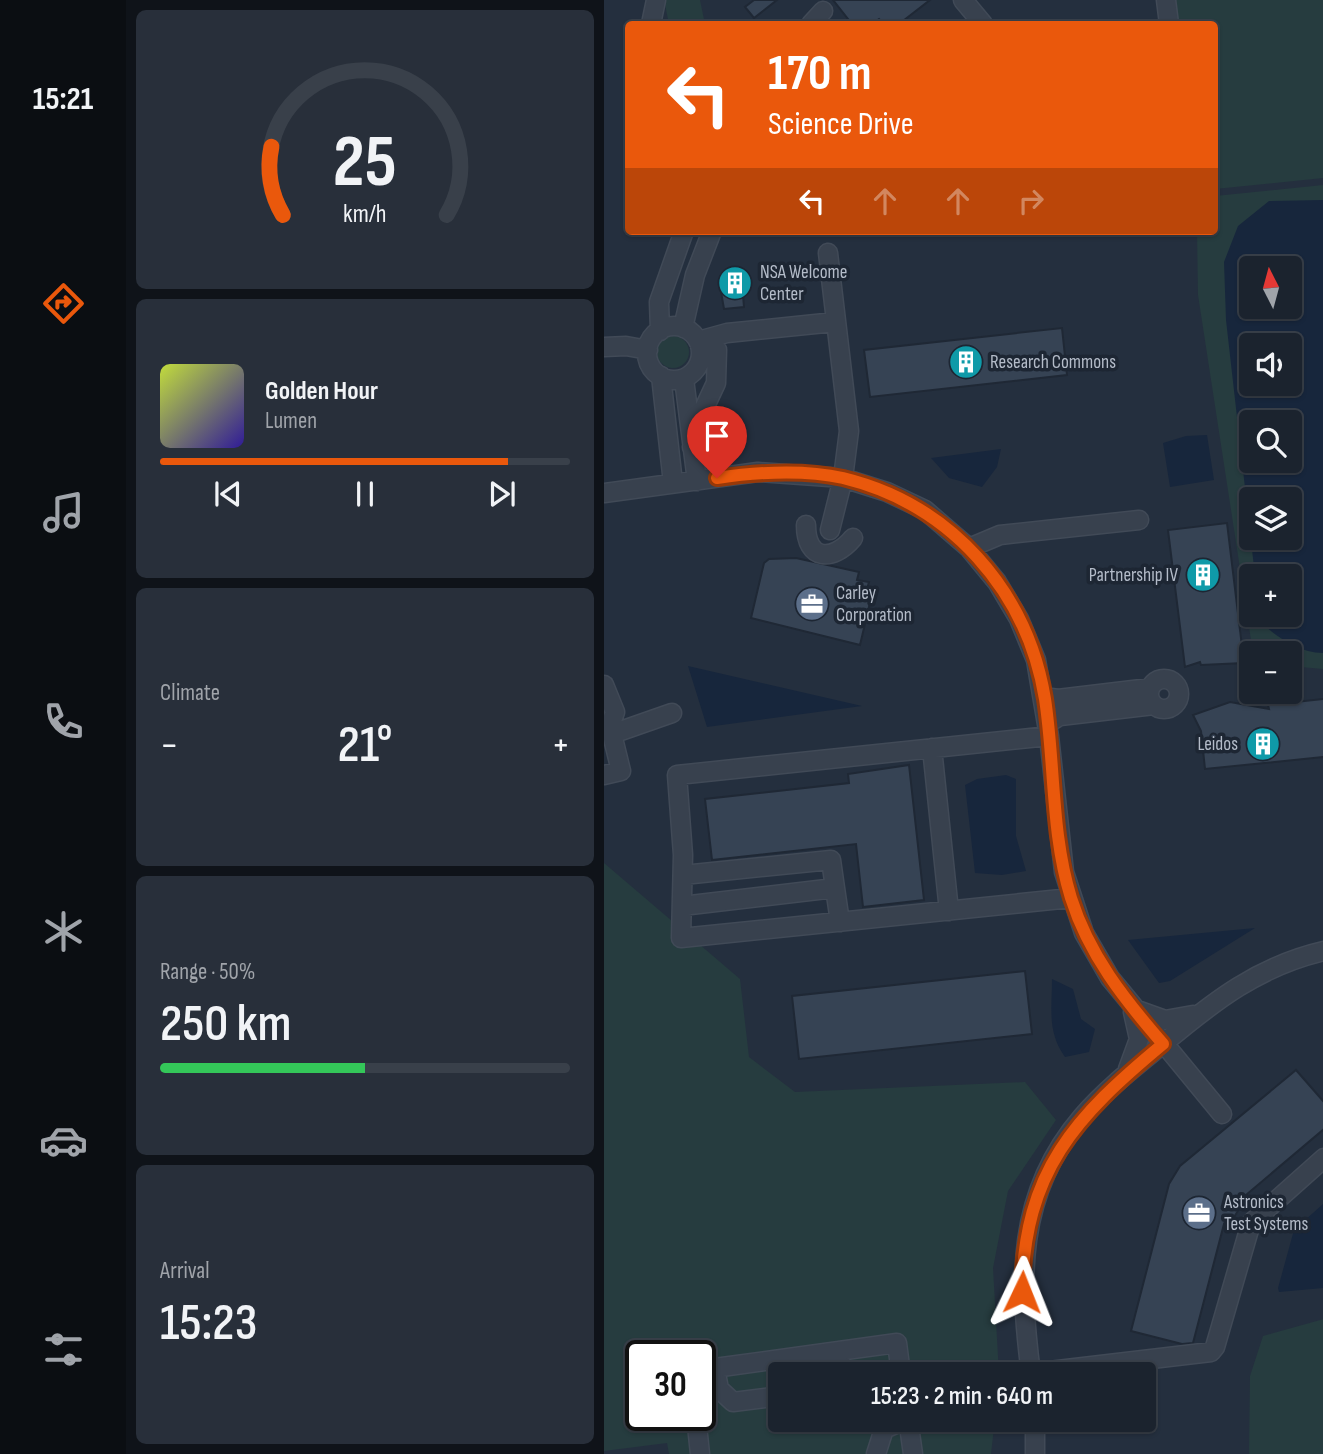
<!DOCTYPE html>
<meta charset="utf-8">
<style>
body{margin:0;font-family:"Sofia Sans Condensed",sans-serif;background:#282f3a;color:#f1f3f6;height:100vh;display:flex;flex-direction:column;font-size:26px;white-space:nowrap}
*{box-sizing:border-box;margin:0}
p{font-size:23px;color:#a0a4aa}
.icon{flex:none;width:38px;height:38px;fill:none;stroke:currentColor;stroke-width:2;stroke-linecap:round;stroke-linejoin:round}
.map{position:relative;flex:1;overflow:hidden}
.sheet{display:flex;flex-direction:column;gap:10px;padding:10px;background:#0f1319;width:478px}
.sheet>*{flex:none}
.guide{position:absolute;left:21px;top:21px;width:593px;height:214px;border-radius:7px;box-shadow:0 2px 5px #0004,0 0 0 2px #39404a;background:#ea580c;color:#fff;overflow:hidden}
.needle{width:46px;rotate:354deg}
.tools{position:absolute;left:635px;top:256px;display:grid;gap:14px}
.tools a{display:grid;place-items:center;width:63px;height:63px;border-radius:7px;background:#1b232e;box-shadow:0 2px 5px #0004,0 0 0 2px #39404a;font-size:35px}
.speed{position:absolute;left:21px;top:1340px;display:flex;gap:14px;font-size:35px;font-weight:700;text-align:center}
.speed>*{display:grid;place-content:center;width:91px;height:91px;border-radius:50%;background:#1b232e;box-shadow:0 2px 5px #0004,0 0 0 2px #39404a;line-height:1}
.speed .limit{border:4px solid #111;border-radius:10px;background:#fff;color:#111}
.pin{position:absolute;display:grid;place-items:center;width:60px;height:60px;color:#fff;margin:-72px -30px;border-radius:50% 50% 50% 0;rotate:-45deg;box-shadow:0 0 7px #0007}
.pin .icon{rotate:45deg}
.me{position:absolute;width:77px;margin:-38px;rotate:2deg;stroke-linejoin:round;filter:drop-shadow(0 0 5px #0008)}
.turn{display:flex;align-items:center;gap:24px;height:147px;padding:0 28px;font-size:32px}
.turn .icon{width:91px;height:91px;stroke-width:2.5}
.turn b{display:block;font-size:49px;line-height:60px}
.lanes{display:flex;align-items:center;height:66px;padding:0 28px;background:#0003;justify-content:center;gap:35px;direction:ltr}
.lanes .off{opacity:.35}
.big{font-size:52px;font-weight:600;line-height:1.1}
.sheet .tile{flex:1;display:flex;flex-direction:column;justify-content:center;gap:10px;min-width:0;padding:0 24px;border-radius:10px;background:#282f3a}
.sheet .dial{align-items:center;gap:0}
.dial svg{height:182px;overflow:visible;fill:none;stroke:#39404a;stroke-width:7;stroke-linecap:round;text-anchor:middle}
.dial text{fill:#f1f3f6;stroke:none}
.song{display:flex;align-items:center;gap:21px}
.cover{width:84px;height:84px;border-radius:10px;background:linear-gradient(135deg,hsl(70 70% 55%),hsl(250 70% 35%))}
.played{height:7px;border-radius:4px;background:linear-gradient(90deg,#ea580c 85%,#39404a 85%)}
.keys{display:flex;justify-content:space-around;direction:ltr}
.heat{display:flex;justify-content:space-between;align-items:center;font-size:38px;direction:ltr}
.charge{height:10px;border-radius:5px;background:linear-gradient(90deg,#34c759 50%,#39404a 0)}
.trip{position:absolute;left:164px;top:1362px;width:388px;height:70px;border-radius:7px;background:#1b232e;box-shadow:0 2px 5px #0004,0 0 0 2px #39404a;font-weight:600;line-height:70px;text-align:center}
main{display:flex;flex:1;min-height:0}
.dock{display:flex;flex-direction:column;width:126px;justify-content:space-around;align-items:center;background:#0b0e12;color:#a0a4aa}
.dock .icon{width:49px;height:49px}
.dock .selected{color:#ea580c}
.dock b{font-size:32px;color:#f1f3f6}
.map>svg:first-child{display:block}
.green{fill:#263c3f;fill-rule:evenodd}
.water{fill:#17263c;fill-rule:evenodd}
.building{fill:#364354;stroke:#1f2835;stroke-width:2}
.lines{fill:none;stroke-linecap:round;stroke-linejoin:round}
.minor-casing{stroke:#414a57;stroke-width:21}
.minor{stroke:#38414e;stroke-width:18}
.route-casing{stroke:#983908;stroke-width:18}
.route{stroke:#ea580c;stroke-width:12}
.labels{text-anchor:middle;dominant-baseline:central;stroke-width:7;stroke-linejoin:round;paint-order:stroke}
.poi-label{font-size:19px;fill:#b4bcc9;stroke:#1d2633;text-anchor:start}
</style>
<main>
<nav class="dock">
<b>15:21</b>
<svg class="icon selected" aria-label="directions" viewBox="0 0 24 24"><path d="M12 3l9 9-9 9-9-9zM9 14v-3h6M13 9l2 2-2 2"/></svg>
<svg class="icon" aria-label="music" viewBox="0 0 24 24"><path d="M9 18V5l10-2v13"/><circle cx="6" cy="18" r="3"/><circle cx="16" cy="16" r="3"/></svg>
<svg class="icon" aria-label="phone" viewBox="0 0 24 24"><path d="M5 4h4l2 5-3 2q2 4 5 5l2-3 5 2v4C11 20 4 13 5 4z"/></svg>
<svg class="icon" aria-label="climate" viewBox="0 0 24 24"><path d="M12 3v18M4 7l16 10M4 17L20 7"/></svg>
<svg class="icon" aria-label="car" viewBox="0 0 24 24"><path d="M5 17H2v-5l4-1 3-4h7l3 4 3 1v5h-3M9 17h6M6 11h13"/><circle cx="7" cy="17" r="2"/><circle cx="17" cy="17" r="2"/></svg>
<svg class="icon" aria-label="filters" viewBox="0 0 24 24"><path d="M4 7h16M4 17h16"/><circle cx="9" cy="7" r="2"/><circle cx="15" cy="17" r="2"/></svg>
</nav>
<section class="sheet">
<div class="tile dial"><svg viewBox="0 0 100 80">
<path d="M14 69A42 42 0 1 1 86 69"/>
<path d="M14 69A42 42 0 0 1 9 39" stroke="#ea580c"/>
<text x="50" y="56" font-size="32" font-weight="700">25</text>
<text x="50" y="72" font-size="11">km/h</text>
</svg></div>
<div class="tile">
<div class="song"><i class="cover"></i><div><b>Golden Hour</b><p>Lumen</p></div></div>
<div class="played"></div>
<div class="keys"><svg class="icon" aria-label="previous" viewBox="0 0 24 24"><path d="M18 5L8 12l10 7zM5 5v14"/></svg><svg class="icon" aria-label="pause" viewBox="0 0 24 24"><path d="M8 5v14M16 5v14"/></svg><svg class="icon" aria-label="next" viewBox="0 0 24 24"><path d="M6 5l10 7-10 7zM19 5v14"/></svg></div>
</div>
<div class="tile"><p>Climate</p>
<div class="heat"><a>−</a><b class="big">21°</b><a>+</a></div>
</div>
<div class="tile"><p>Range · 50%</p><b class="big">250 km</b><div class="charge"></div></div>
<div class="tile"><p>Arrival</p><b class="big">15:23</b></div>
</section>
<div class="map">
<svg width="720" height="1454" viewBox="0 0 720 1454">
<rect width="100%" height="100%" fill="#242f3e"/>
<path class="green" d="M60,0h36l5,24h-36z
M565,0h154v178l-108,11v-165h-44z
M719,185v484l-33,-3v-13h-37l-55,-358 -1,-64h18v-35zM648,268h38v38h-38zM648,345h38v38h-38zM648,422h38v38h-38zM648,499h38v38h-38zM648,576h38v38h-38z
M53 352a16 16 0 1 1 32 0a16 16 0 1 1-32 0Z
M0,863l136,116 9,78 46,35 230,-10 31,38 -48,71 -15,77 6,106h-218v45h214l-4,35h-322l-2,-11 -63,8zM37,1356h59v60h-59z
M720,1319l-1,135h-74l1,-78 13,-40z"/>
<path class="water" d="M720,200v453c-26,0 -46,-16 -64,-31l-1,-8h31v-38h-35l-29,-256 -2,-58 14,-36 31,-25zM648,268h38v38h-38zM648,345h38v38h-38zM648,422h38v38h-38zM648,499h38v38h-38z
M603,435l7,45 -44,7 -7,-44 23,-7z
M397,449l-4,18 -15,20 -33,-9 -18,-20z
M84,666l174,40 -155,21z
M402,775l10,4v57l10,35 -24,4 -27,-2 -10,-88 12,-6z
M651,928l-85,53 -11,2 -31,-43z
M448,979l21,10 8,30 14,10 -6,23 -24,5c-18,-25 -13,-48 -13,-78z
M719,1204v84l-44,4 -1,-4 16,-58z"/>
<path class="building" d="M150,0h23l-23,18 -9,-11z
M229,0h97l-31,24h-15l-5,-5 -7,5h-20z
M137,272l3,35 -20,2 -3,-17h8l-2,-18z
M458,328l5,47 -197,22 -6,-47z
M623,523l17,140 -43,2 -1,-3 -15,5 -17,-137z
M192,558l63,14 -2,8 12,2 -2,7 6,1 -13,55 -109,-27 13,-55 5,-4z
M720,699v58l-119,12 -4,-38 -8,-16 37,-13 39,7 -1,-4z
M305,765l15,135 -61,7 -7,-63 -144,16 -7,-61 144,-16 -1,-9z
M421,971l7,63 -233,25 -7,-63z
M692,1070l28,32v27l-84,71 3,3 -14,22 -5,-1 -31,119 -11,1 -51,-13 38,-147 11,-18z"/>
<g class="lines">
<g class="minor-casing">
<path id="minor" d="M359,0l20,24
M562,0l3,24
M47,24l5,-24
M207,24l12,-13
M224,253l21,178 -6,47 -13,52
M43 353a27 27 0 1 1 54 0a27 27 0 1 1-54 0Z
M79,328l12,-53 17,-44
M56,331l-1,-29 25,-71
M94,341l29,-8 108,-11
M0,347l22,-1 22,4
M57,376l12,107
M80,379l13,102
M88,447l9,-32 15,-32 1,-33 -19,-9
M0,493l154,-21 85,6 44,14 38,18 44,38 28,34 22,37 17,41 13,76 15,136 20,61 26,45 112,136
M202,525c0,36 27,37 47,13
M365,548l31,-13 139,-15
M545 694a15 15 0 1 1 30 0a15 15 0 1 1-30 0Z
M0,685l11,27 -5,14
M440,697l14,2 92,-11
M444,723l12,-7 94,-11
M8,734l60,-21
M445,736l-372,39 6,80 -2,83 390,-40
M328,748l17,163
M0,775l17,-4 -11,-45
M231,888l5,34
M78,906l153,-18 -4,-28 -148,15
M533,1010l28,10 28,-5
M524,1069l11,-30 -6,-27
M235,1351l3,23
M111,1368l4,21 14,13 48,-6
M96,1370l197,-27 4,31
M420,1374l187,-22 4,-5 36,-124 73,-65
M427,1374c-12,-94 -15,-180 51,-257 24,-28 54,-51 82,-74 50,-42 95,-77 160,-92
M92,1416l4,38
M304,1419l5,35
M272,1454l8,-25 24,-10
M431,1454v-35"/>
</g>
<use href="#minor" class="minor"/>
</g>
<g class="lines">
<g class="route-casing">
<path id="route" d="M113,478c41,-6 85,-9 126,0 107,26 184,112 202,221 10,65 6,135 26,199 18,57 53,101 92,146 -88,73 -139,127 -141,248"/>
</g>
<use href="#route" class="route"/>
</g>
<defs>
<g id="building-disc" transform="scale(1.75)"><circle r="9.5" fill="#0f9aa8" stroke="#1d2633"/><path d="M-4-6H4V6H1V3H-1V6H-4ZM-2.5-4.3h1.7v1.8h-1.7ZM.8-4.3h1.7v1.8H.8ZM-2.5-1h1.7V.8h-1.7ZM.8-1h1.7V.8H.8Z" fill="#fff"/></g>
<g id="office-disc" transform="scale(1.75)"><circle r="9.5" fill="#5c6f8a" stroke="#1d2633"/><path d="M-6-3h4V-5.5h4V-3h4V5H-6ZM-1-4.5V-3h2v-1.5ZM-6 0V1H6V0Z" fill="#fff"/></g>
</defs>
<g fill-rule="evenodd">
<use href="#building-disc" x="131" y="283"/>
<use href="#building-disc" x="362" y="362"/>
<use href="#building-disc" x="599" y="575"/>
<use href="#office-disc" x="208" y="604"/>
<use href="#building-disc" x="659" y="744"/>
<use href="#office-disc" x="595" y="1213"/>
</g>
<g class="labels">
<g class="poi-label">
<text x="156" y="272">NSA Welcome<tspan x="156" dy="22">Center</tspan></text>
<text x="386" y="362">Research Commons</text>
<text x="574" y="575" text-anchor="end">Partnership IV</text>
<text x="232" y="593">Carley<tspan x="232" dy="22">Corporation</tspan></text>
<text x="634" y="744" text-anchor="end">Leidos</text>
<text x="620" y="1202">Astronics<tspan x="620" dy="22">Test Systems</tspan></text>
</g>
</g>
</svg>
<div class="tools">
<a><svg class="needle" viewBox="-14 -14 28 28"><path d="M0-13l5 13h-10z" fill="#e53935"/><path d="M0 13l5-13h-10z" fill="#a0a4aa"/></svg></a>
<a><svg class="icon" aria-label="sound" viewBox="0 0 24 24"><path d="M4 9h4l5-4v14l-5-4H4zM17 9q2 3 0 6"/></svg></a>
<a><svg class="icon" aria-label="search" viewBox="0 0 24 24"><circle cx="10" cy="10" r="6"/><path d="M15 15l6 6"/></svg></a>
<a><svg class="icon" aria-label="layers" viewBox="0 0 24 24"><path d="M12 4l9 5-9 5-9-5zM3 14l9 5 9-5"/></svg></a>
<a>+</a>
<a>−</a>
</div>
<div class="speed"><div class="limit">30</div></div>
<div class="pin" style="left:113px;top:478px;background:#d93025"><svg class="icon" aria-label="arrive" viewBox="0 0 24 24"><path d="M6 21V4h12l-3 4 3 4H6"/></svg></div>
<svg class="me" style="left:418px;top:1292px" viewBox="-20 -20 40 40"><path d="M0-17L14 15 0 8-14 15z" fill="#ea580c" stroke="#fff" stroke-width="4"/></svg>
<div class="trip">15:23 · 2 min · 640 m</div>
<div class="guide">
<div class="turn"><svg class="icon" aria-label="left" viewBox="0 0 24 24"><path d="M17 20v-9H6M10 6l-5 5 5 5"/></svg><div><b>170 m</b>Science Drive</div></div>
<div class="lanes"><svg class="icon" aria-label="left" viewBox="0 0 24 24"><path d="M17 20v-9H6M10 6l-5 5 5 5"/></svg><svg class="icon off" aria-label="ahead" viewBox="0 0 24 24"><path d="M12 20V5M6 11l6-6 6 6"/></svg><svg class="icon off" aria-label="ahead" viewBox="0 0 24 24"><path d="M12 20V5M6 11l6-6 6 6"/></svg><svg class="icon off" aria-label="right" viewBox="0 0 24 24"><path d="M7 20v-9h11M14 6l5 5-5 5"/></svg></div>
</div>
</div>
</main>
